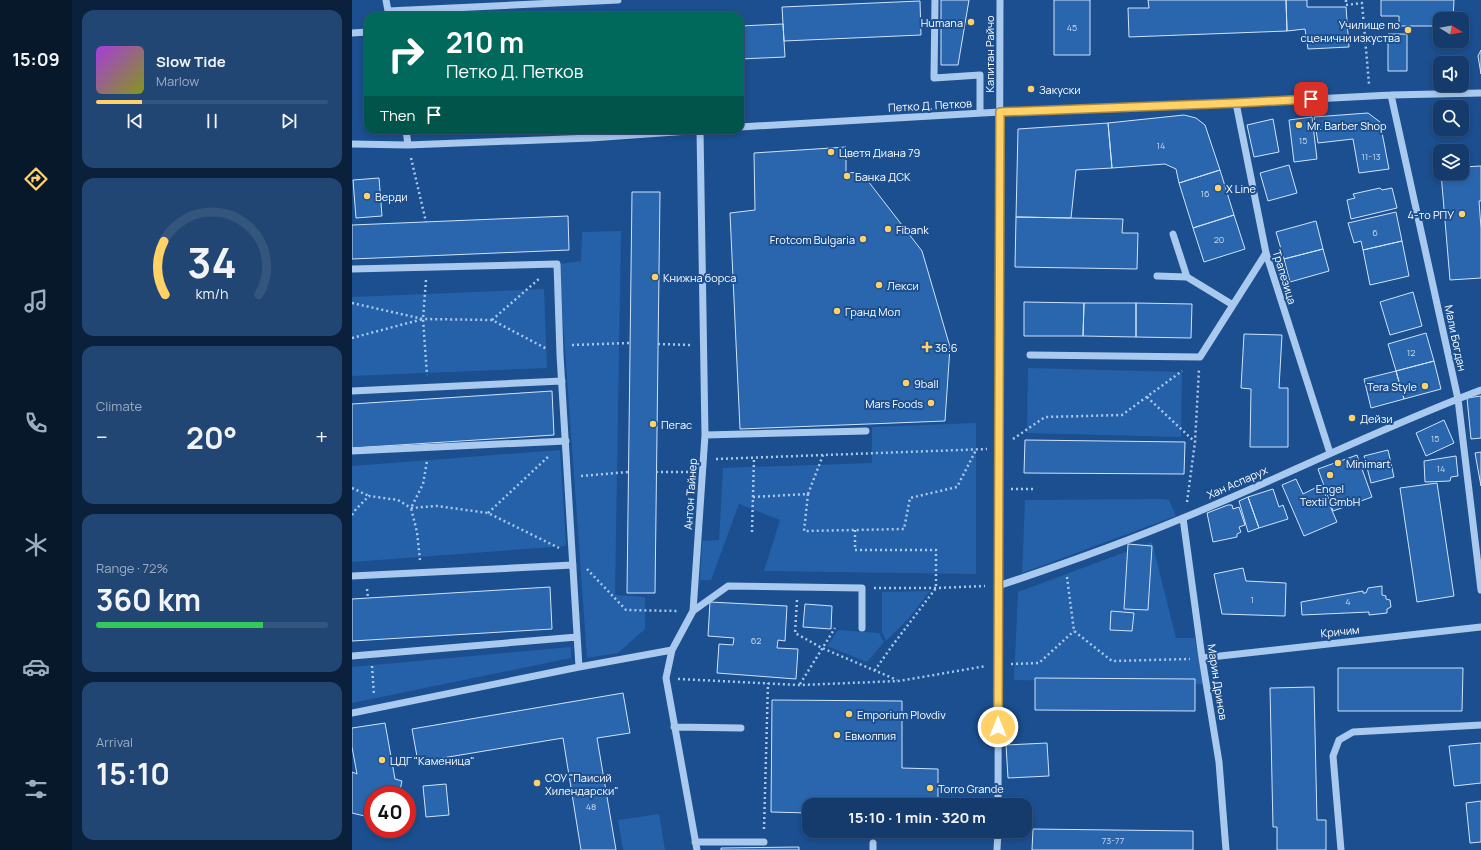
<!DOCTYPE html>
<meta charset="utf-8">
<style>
body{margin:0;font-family:Manrope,sans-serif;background:#214673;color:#f1f3f6;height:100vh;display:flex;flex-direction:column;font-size:15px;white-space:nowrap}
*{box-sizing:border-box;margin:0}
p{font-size:13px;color:#9dadc1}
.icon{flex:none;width:22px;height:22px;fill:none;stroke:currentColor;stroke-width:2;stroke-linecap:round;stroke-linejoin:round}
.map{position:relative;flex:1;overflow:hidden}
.panel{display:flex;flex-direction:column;gap:10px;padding:10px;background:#0b203b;width:280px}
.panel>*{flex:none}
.top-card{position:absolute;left:12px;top:12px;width:380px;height:122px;border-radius:12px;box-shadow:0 2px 6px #0003,0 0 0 1px #33557e;background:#00695c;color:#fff;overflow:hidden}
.needle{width:26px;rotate:101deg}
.tools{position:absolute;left:1081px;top:12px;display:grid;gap:8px}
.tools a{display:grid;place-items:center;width:36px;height:36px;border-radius:8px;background:#143b6b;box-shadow:0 2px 6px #0003,0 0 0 1px #33557e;font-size:20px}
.speed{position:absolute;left:12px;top:786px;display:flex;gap:8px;font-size:20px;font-weight:700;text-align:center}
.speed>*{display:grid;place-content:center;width:52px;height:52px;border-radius:50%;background:#143b6b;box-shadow:0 2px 6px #0003,0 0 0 1px #33557e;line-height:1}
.speed .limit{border:6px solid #d22;background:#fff;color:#111}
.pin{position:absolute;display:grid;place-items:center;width:34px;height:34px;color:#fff;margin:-17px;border-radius:8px;box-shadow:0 2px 6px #0006}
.me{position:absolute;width:44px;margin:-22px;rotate:0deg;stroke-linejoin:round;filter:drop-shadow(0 0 3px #0008)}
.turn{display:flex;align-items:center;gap:14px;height:84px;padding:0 16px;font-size:18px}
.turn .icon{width:52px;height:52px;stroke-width:2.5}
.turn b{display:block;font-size:28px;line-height:34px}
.then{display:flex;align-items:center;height:38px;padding:0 16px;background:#0003;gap:8px;font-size:15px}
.big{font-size:30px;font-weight:700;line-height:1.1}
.panel .tile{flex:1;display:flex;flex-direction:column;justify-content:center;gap:6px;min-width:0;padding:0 14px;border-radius:12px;background:#214673}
.panel .dial{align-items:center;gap:0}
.dial svg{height:104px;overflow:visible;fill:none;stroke:#33557e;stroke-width:7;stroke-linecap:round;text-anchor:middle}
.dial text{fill:#f1f3f6;stroke:none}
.song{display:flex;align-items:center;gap:12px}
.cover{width:48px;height:48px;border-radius:6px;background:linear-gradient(135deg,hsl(280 70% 55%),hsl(70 70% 35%))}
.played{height:4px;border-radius:2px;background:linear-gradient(90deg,#ffd166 20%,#33557e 20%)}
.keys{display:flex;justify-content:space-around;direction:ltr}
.heat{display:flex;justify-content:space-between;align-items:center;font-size:22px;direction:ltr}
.charge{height:6px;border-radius:3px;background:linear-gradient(90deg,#34c759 72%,#33557e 0)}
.trip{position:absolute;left:450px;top:798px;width:230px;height:40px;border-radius:12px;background:#143b6b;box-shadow:0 2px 6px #0003,0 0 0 1px #33557e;font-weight:700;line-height:40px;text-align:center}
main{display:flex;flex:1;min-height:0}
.tab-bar{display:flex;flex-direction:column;width:72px;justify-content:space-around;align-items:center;background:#08182b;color:#9dadc1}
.tab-bar .icon{width:28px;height:28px}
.tab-bar .on{color:#ffd166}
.tab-bar b{font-size:18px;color:#f1f3f6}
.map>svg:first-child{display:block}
.green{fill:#2461a8}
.building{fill:#2a66ad;stroke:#cfe3fa}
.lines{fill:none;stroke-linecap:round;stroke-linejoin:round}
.path{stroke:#a9c9ee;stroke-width:2.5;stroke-dasharray:2 3;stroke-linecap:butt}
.minor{stroke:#a9c9ee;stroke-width:7}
.route-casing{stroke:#a68842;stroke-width:10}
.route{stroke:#ffd166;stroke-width:7}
.poi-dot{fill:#ffd166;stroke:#1b4f8f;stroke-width:1.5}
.labels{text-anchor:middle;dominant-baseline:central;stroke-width:4;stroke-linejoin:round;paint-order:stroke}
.number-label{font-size:9px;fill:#cad9ea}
.poi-label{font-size:11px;fill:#fff;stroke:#1b4f8f;text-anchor:start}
.street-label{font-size:11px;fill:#fff;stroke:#1b4f8f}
</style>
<main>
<nav class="tab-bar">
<b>15:09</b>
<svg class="icon on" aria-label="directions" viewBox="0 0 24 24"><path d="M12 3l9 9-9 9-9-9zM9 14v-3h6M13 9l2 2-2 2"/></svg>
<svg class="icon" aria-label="music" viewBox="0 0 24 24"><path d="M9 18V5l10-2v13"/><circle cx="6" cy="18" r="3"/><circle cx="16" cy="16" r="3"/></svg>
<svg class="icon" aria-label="phone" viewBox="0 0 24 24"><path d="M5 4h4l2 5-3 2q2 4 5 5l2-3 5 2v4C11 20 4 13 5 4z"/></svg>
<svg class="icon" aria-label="climate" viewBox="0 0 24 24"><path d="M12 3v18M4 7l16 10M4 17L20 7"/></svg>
<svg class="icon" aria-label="car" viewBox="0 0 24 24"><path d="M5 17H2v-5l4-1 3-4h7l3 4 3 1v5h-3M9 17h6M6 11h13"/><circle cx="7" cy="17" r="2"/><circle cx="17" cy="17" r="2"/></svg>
<svg class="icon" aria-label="filters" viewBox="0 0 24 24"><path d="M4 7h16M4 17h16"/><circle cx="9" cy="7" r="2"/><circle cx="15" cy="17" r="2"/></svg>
</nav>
<section class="panel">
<div class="tile">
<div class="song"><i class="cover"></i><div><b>Slow Tide</b><p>Marlow</p></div></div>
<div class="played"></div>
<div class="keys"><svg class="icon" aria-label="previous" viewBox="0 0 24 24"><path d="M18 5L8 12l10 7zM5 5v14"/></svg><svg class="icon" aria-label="pause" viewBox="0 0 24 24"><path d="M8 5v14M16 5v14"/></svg><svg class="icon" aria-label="next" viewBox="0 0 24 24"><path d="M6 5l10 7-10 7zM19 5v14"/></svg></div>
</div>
<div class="tile dial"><svg viewBox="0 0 100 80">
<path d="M14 69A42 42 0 1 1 86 69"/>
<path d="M14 69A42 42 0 0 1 13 28" stroke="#ffd166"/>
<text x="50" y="56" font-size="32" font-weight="700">34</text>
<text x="50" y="72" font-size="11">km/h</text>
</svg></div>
<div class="tile"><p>Climate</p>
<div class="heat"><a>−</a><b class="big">20°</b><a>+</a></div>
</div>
<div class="tile"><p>Range · 72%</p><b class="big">360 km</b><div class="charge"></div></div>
<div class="tile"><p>Arrival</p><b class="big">15:10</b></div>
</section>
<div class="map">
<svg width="1129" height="850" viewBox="0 0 1129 850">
<rect width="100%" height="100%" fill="#1b4f8f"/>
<path class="green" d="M269,231l-6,364 30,2v32l-27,24 -31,5 -28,-394 22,-3 1,-29z
M192,289l3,79 -195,8v-79z
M676,368l154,4 -1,65 -154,-4z
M624,423v151l-212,-3 16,-51 -41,-16 -28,76h-11l2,-39 17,-1 4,-72 149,-5v-36z
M208,450l6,96 -214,16v-96z
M810,499l7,1 7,16 -154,57 3,-73z
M800,542l24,96h19l8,46 -189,-4 4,-88z
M578,591l-21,27 -23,23 -4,-9v-40z
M486,630l41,3 5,9 -17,20 -40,-16z
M219,647v11l-219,45v-36z
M307,814l6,36h-42l-5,-30z"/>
<path class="building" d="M589,0h28l-11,65h-17z
M702,0h36v55h-36z
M796,0h138l1,31 -158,6 -1,-29h21z
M934,0h21v7h39l3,40 -41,2 -3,-20 -18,2z
M1029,0h73l-1,19h-13v7h-41v-10h-18z
M568,1l1,34 -137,6 -2,-34z
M431,24l2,33 -45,2v-33z
M1036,34h19v37h-19z
M1129,50v24l-3,-18z
M1016,113l12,9 9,47 -30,4 -6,-34 -35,4 -4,-26z
M832,115l12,3 9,7 15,45 -41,13 -3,-14 -11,-5 -53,4 -4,-45z
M960,117l5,42 -23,3 -5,-42z
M921,119l6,33 -25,5 -7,-32z
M756,123l4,45 -36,2 -5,48 -55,-1 2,-88z
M494,147v26l15,-1 61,79 28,96 -5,74 -205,8 -10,-216 25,-3 -1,-57z
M937,165l8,28 -29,8 -8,-28z
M1129,166v35h-2l2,27v50l-31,2 -9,-107h21v-6z
M868,170l14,45 -41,13 -14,-45z
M27,178l3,38 -26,2 -3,-38z
M1028,188l2,2 10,-2 5,20 -46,11 -4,-19 8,-2 -2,-4z
M280,192h28l-5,401h-28z
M1044,212l6,29 -39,9 -2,-9 -7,2 -6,-20z
M882,215l11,34 -41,13 -11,-34z
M216,216l1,34 -217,9v-34z
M664,217l107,2 -1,14h16l-1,36 -122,-2z
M964,221l7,28 -39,10 -8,-27z
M1050,241l7,35 -39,9 -7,-35z
M971,249l6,22 -39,11 -6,-23z
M1061,292l9,34 -32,9 -10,-33z
M672,302l60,1 -1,33h-59z
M732,303h52v34l-53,-1z
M784,303l56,1 -1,34 -55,-1z
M1074,333l8,28 -38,10 -8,-27z
M892,334l38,1 -3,53h9v59h-38l1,-58 -10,-1z
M1082,361l7,28 -37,10 -8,-28z
M1044,371l8,28 -33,9 -7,-29z
M200,391l2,44 -202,13v-44z
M1129,396v42l-10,1 -4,-41z
M1092,420l10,23 -28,13 -10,-23z
M673,440l160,2 -1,32 -160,-1z
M1036,450l6,27 -23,6 -7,-27z
M1129,452v34l-6,-33z
M1005,455l15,42 -39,14 -15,-42z
M1104,456l2,20 -7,1 -1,4 -25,1 -1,-21z
M944,479l7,15 18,-9 16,37 -33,14 -22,-51z
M1085,483l17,113 -37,6 -17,-114z
M921,489l6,18 4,-2 5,14 -29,9 -11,-31z
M896,497l11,31 -11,4 -9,-31z
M876,505h4l1,4 6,-2 6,18 -6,2 2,5 -4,2v3l-24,5 -6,-29z
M776,544l24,2 -4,64 -24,-1z
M891,568l3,13 40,2 -1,33 -63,-2 -8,-40z
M1030,586v9l4,1v3l4,1 1,7 -4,2v4l-18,2v-3l-67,3 -1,-13 62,-11v2h3l2,-5z
M198,587l2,42 -200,12v-42z
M358,602l77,4 -2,35 -7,-1 -1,8 21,1 -2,30 -79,-6 2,-29 14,1 1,-7 -26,-2z
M453,604l27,2 -1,23 -28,-2z
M759,611l23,2 -2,18 -22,-1z
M986,668h125l-1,43h-124z
M683,678l160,1v32l-160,-1z
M962,687l3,133h9v30h-49v-23h-4l-3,-139z
M271,693l7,40 -33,5 19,112h-35l-18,-112 -145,24 -6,-33z
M420,700l130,1v67l36,1v36h-129v8l-38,-1z
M33,723l10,56 7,2 -3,14h-26v23l-21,-5v-41l5,2 -5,-27v-19z
M695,743l2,33 -41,2 -2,-33z
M1129,743v40l-27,3 -5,-40z
M94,784l3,31 -23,2 -3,-31z
M1129,801v41l-11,1 -4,-40z
M681,829l160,2v19h-161z
M447,847v3h-78v-2z"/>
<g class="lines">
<path class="path" d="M994,0v5l16,-2 7,81
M59,158l15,64
M74,280l-3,39 4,56
M0,303l71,16 69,1 55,29
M140,320l48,-42
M0,338l71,-19
M306,344l33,1
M220,345l57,-2
M795,397l48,45
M661,439l32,-22 77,-2 60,-44
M364,459l271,-10
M304,472h34
M229,476l47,-4
M0,488l17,8
M659,489h23
M456,494l15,-39
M401,497l55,-3 -4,37 100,-2 6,-31 47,-11 19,-37
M835,502l8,-60 4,-73
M136,513l62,-58
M0,515l4,-6 13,-13 29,4 13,8 26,-2 51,7 71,35
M503,530v20h81v38l-44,58 -17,24
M400,532l2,-74
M68,560l-3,-28 -6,-24 12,-24 4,-23
M235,569l39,41 52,1
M715,577l7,54 38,30 78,-2
M522,588h62l49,-2
M15,589l1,9
M445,600l-2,33 27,15 75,32
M659,664l28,-1 35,-32
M20,666l2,29
M326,679l122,6 99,-4 87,-15
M448,684l35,-56
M412,829l4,-146"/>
<path class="minor" d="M34,0l3,16
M583,0l-1,78 46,-3v38
M36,11l230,-11
M0,33l16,-1
M1039,95l67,304 23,191
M884,103l30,150 64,200
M388,127l260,-15 236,-9 155,-8 90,-2
M54,130l2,15
M0,144l56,1 183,-7 112,-8
M821,234l14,43 46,28
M0,269l205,-5 3,91 19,312
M805,276l30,1
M678,355l170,2 66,-104
M0,391l210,-10
M353,435l161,-4
M0,451l214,-10
M831,518l19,140 17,104 7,88
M0,576l221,-11
M646,586c63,-21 125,-43 185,-68 100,-41 197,-90 298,-128
M341,611l35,-25 134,2v40
M0,656l225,-19
M850,658l279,-31
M0,713l227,-46 93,-17
M322,727l67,1
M646,805l2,-805
M343,842h69
M521,843v7
M345,850l-31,-172 6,-28 21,-39 12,-176 -5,-305
M645,850l1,-19
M989,850l-8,-94 6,-16 14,-8 128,-7"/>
</g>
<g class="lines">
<g class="route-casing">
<path id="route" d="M646,727l2,-615 236,-9 75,-4"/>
</g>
<use href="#route" class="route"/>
</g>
<g class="poi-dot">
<circle cx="619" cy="22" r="4"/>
<circle cx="1056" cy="30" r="4"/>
<circle cx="679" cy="89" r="4"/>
<circle cx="947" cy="125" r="4"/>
<circle cx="479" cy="152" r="4"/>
<circle cx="495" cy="176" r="4"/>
<circle cx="866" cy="188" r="4"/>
<circle cx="15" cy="196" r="4"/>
<circle cx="1110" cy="214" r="4"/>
<circle cx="536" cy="229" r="4"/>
<circle cx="511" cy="239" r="4"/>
<circle cx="303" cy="277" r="4"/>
<circle cx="527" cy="285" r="4"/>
<circle cx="485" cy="311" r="4"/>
<path d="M573 341h4v4h4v4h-4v4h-4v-4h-4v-4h4z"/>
<circle cx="554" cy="383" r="4"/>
<circle cx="1073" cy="386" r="4"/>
<circle cx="579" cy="403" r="4"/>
<circle cx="1000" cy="418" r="4"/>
<circle cx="301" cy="424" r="4"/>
<circle cx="986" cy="463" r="4"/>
<circle cx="978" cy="475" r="4"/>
<circle cx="497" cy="714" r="4"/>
<circle cx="485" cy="735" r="4"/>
<circle cx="30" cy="760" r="4"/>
<circle cx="185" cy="783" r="4"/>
<circle cx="578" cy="788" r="4"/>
</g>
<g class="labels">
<g class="number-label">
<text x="720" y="27">45</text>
<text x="951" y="140">15</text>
<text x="809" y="145">14</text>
<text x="1019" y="156">11-13</text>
<text x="853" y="193">16</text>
<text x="1023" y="232">6</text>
<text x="867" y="239">20</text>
<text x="1059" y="352">12</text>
<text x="1083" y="438">15</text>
<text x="1089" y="468">14</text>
<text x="900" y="599">1</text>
<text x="996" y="601">4</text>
<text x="404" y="640">62</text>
<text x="239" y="806">48</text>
<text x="761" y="840">73-77</text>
</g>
<g class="poi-label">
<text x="611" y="22" text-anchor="end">Humana</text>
<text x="1048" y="24" text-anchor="end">Училище по<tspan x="1048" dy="13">сценични изкуства</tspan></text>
<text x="687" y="89">Закуски</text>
<text x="955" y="125">Mr. Barber Shop</text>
<text x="487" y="152">Цветя Диана 79</text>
<text x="503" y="176">Банка ДСК</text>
<text x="874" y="188">X Line</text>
<text x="23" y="196">Верди</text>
<text x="1102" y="214" text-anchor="end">4-то РПУ</text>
<text x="544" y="229">Fibank</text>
<text x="503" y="239" text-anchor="end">Frotcom Bulgaria</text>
<text x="311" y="277">Книжна борса</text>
<text x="535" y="285">Лекси</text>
<text x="493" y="311">Гранд Мол</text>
<text x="583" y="347">36.6</text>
<text x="562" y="383">9ball</text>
<text x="1065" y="386" text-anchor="end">Tera Style</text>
<text x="571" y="403" text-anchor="end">Mars Foods</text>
<text x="1008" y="418">Дейзи</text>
<text x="309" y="424">Пегас</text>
<text x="994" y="463">Minimart</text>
<text x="978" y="488" text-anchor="middle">Engel<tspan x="978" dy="13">Textil GmbH</tspan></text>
<text x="505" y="714">Emporium Plovdiv</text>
<text x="493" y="735">Евмолпия</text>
<text x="38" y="760">ЦДГ "Каменица"</text>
<text x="193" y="777">СОУ "Паисий<tspan x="193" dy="13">Хилендарски"</tspan></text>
<text x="586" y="788">Torro Grande</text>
</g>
<g class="street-label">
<text transform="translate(637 54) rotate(-90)">Капитан Райчо</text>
<text transform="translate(578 105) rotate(-3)">Петко Д. Петков</text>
<text transform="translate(933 277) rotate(73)">Трапезица</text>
<text transform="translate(1104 338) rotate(78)">Мали Богдан</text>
<text transform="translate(885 482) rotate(-24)">Хан Аспарух</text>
<text transform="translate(338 494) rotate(-86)">Антон Тайнер</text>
<text transform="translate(988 631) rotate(-6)">Кричим</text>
<text transform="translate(866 682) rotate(81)">Марин Дринов</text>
</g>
</g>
</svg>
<div class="tools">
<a><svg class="needle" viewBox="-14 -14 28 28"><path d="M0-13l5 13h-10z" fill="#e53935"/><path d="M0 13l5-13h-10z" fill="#9dadc1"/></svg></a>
<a><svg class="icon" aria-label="sound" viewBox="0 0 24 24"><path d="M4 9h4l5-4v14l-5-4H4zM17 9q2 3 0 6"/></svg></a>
<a><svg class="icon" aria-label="search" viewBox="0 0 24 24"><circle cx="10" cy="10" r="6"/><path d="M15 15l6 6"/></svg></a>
<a><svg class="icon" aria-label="layers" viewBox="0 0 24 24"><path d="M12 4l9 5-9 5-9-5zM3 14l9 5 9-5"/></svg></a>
</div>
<div class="speed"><div class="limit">40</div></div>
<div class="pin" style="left:959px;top:99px;background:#d93025"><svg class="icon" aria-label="arrive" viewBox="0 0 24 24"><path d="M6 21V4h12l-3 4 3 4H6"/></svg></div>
<svg class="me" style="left:646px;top:727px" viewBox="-20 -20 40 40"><circle r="17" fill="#ffd166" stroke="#fff" stroke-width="3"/><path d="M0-11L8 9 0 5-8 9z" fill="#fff"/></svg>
<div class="trip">15:10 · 1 min · 320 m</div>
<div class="top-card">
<div class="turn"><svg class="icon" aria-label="right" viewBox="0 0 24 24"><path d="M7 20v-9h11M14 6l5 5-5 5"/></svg><div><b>210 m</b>Петко Д. Петков</div></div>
<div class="then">Then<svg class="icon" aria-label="arrive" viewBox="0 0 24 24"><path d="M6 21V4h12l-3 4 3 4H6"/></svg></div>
</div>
</div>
</main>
